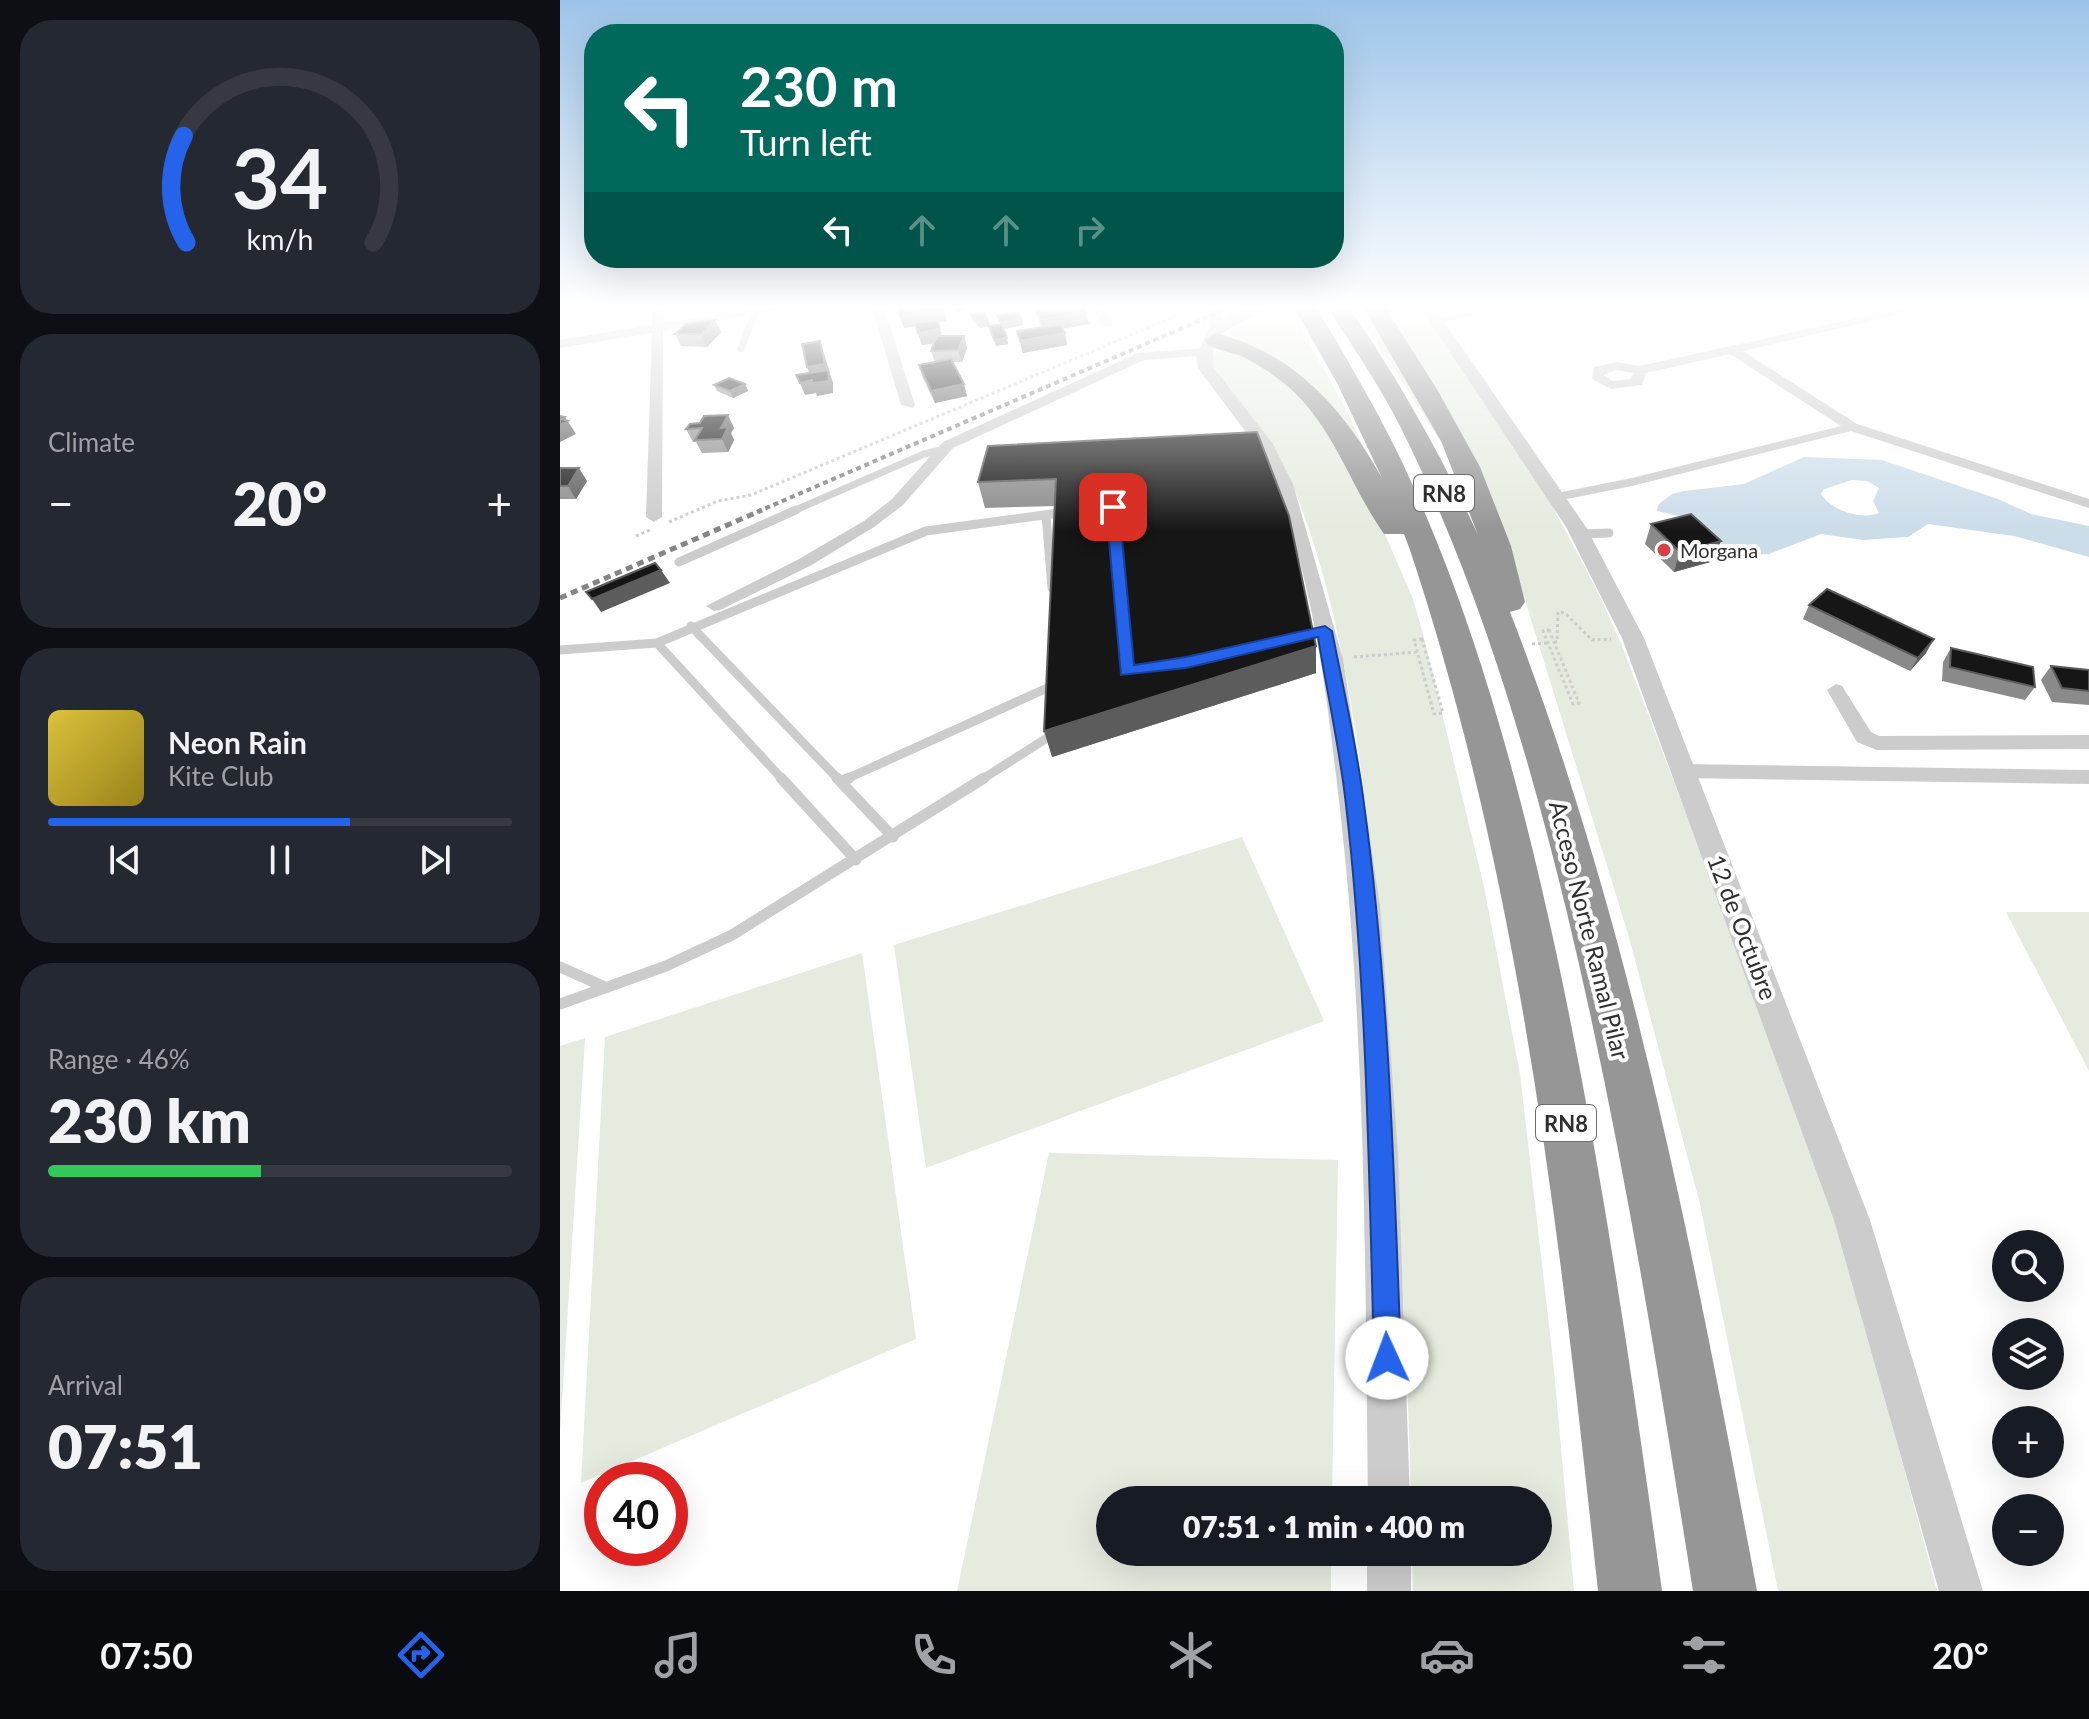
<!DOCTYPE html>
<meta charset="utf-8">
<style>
body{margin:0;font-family:Lato,sans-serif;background:#242831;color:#f1f3f6;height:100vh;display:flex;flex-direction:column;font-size:30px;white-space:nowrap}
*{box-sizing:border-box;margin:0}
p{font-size:26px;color:#9ea1a6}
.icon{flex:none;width:44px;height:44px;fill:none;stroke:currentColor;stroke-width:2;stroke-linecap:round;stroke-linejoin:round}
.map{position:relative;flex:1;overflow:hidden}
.sheet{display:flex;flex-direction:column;gap:20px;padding:20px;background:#0d0f14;width:560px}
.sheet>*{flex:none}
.hud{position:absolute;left:24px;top:24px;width:760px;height:244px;border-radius:32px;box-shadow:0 8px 32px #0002;background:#00695c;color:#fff;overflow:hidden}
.fabs{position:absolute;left:1432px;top:1230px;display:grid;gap:16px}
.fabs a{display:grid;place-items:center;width:72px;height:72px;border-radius:50%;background:#171b24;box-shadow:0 8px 32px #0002;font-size:40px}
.speed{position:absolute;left:24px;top:1462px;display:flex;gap:16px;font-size:40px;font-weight:700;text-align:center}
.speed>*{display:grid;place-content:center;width:104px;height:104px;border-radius:50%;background:#171b24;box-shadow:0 8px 32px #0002;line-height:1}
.speed .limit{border:12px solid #d22;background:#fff;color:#111}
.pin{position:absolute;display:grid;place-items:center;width:68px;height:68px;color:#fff;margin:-34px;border-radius:16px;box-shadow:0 4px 12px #0006}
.me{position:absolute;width:88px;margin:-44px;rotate:358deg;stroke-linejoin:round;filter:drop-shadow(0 0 6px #0008)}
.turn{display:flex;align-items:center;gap:28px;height:168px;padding:0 24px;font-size:36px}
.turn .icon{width:104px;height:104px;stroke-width:2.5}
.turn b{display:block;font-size:56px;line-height:68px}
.lanes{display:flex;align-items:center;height:76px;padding:0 24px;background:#0003;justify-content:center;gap:40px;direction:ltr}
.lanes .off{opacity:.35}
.big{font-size:60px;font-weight:800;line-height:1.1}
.sheet .tile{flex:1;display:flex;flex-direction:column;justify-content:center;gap:12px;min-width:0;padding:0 28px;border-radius:32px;background:#242831}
.sheet .dial{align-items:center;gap:0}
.dial svg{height:208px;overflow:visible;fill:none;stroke:#363941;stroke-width:7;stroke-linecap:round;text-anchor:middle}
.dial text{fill:#f1f3f6;stroke:none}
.song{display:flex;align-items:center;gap:24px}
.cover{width:96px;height:96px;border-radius:12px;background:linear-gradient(135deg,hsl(50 70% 55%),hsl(50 70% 35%))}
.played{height:8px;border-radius:4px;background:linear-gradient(90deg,#2563eb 65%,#363941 65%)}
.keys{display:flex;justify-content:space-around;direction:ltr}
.heat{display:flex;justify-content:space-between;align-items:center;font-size:44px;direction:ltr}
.charge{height:12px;border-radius:6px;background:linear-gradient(90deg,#34c759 46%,#363941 0)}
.trip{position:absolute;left:536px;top:1486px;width:456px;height:80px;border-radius:40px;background:#171b24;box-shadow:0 8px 32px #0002;font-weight:800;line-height:80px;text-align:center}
.dock{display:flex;height:128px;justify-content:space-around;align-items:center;background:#090b0e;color:#9ea1a6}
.dock .icon{width:56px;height:56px}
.dock .selected{color:#2563eb}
.dock b{font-size:36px;color:#f1f3f6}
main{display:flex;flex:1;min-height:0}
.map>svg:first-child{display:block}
.green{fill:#e5ebdf}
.water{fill:#ccddea;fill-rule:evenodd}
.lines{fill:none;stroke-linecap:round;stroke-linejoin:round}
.path{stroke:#ccc;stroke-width:3;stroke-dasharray:3 3;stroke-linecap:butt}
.service-far2{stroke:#ccc;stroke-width:7}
.service-far1{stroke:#ccc;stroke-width:9}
.service{stroke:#ccc;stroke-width:11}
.minor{fill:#ccc;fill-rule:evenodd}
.tertiary{fill:#ccc;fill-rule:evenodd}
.motorway{fill:#969696;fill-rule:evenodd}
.rail-far1{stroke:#848484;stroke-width:4;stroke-dasharray:5 4;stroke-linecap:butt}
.rail{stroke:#848484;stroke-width:5;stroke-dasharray:7 5;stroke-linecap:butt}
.wall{fill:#8a8a8a}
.shaded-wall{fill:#5c5c5c}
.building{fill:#161616;stroke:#5c5c5c;stroke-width:2}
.route{fill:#2563eb;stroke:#184099;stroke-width:2}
.poi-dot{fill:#d84045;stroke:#fff;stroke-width:3}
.labels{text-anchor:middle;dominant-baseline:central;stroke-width:8;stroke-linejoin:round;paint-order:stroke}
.far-poi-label{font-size:20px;fill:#2f2f2f;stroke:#fff;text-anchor:start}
.shield{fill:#fff;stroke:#6d6d6d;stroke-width:2}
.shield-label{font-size:22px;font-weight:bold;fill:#2f2f2f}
.street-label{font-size:24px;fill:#2f2f2f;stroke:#fff}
</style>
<main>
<section class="sheet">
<div class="tile dial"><svg viewBox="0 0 100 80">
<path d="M14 69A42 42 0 1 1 86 69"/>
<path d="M14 69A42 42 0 0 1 13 28" stroke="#2563eb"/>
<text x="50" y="56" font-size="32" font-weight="700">34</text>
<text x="50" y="72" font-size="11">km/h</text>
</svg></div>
<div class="tile"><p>Climate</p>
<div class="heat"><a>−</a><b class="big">20°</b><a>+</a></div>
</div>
<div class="tile">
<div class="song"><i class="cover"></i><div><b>Neon Rain</b><p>Kite Club</p></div></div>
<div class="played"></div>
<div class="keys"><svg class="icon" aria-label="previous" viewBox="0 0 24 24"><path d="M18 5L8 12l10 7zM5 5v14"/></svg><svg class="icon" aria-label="pause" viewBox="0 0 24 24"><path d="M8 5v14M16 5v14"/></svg><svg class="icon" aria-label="next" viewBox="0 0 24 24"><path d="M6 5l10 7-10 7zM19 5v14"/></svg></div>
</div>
<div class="tile"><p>Range · 46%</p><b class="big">230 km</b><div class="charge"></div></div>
<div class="tile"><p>Arrival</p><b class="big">07:51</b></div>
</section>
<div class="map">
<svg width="1529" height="1591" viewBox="0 0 1529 1591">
<rect width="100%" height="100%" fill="#fff"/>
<path class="green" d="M715,307h33l-15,7 54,97 37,81 -41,-67 -112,-90 -1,-5z
M793,307h15l79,144z
M824,307h35l25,32 105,161 50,94 25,57 126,330 93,260 94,350h-159l-78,-387 -71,-267 -125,-405z
M675,349l57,39 25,25 57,96 39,90 10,35 61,253 36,187 33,286 21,231h-161l-1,-39h126v-52h-127c-4,-171 -15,-342 -29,-512 -12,-160 -29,-361 -92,-509 -19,-44 -53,-75 -78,-115l2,-11z
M682,837l82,184 -398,147 -32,-223z
M1446,912h83v159z
M302,953l54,386 -335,144 24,-446z
M25,1038l-25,395v-387z
M489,1153l289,7 -6,340h-222v52h221v39h-374z"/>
<path class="water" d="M1244,457l78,3 116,39 33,15 58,12v31l-75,-21 -86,-12 -20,13 -45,3 -42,-6 -52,20 -18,1 -21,-5 -47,-33 -26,-6 1,-6 14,-11 12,-3 60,-7zM1292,480l15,1 12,7 -6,13 6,12c-18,7 -47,-2 -58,-19l3,-5z"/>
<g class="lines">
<path class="path" d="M109,522l49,-21 33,-6 442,-186
M76,536l14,-6
M989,630l30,73 -6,1 -30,-73z
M862,639l21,74 -9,1 -20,-74z
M994,642h3l1,-30 7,1 27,27 19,-1
M972,644l16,-1
M794,657l64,-5"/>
<path class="service-far2" d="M181,349l14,-37
M231,512l133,-58 17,-4
M503,512h3"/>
<path class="service-far1" d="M486,515l6,73
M1020,534l29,-1
M119,562l117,-52
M131,626l148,154
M97,643l126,137
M0,650l97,-7 269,-112 140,-19
M284,780l212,-96
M421,780l77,-49"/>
<path class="service" d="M221,778l75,82
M277,778l56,59
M283,781l6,-3
M0,967l45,20
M0,1004l106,-38 66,-31 252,-157"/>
<path class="minor" d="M92,307h12v16l100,-16h27l-128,24 -1,186 -8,5 -8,-5 6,-184 -92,15v-8l92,-15z
M312,307h12l31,98 -2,3 -12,-3z
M531,307h12l10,17 -2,2h-8z
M923,307h23l-69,17 -6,-4z
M1348,307h22l-187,44 114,73 232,75v9l-238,-77 -219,55 -75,15 -7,-4 7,-4 75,-15 209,-52 -111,-72 -84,19 -4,12 -31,4 -19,-10 2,-12 22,-5 24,4zM1056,370l17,3 -2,6 -18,2 -10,-6z
M646,348l4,1v6l-66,5 -191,88 -50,57 -29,22 -64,39 -90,44 -6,1 -8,-5 93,-47 65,-38 28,-22 51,-57 195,-89z
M1276,684l6,2 29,46 8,4 210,-1v14l-212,1 -20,-8 -30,-52z
M1123,764l406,6v14l-406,-6 -10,-7z"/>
<path class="tertiary" d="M644,307h14l5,11 26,-11h20c-23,21 -62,15 -55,61l59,76 20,40 50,175 37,247 18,248 12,346h-42c-3,-236 -2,-473 -30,-708 -12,-103 -25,-212 -64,-308 -17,-44 -49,-78 -76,-116l-2,-13 15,-30z
M860,307h14l152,220 58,111 226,582 113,371h-44l-105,-371 -212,-582 -56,-111z
M807,1552h44v39h-44z"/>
<path class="motorway" d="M734,307h22c31,52 62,104 88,159 71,152 115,317 151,481 46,213 77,428 107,644h-64c-38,-351 -76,-705 -188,-1041l-6,-16h-20c-33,-47 -48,-101 -90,-142 -15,-14 -33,-26 -51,-35 -12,-6 -31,-6 -39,-17l11,-7c79,20 128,75 167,145l-44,-93z
M767,307h22c50,74 92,147 129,228l-37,-94 -78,-134h22l53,84 42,76 31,79 14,56 -5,7 -10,3c122,314 185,649 247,979h-64c-36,-227 -72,-454 -126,-678 -40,-165 -90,-332 -166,-485 -21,-42 -48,-81 -74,-121z"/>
<path class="rail-far1" d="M197,512l474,-205"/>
<path class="rail" d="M0,598l202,-88"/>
</g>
<path class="wall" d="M496,307h27l6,17 -26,5 4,16 -44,8 -6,-22 24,-4 -5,-16 20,-3z
M338,310l49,11 -9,1 4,14h22l3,12 -5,14h-10l15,34 -32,7 -12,-25 -4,-13 16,-3 -4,-11 3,-8 -12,2 -6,-19 -12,2z
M410,314l20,12 10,-2 -3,-9 25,4 1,6 -19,4 4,15 -12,2 -7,-20 -9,2 -8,-8z
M155,320l6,12 -14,15 -26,-1 -6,-12z
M185,384l3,7 -15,7 -16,-7 -3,-6z
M174,428l-3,5 3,7 -6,12 -26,1 -6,-11h-3l-7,-13z
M697,432l59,241 -264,84 3,-251 -70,2 -7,-26z
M0,468l27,13 -11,18h-16z
M1091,524l63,37 -40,11 -29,-28z
M1249,605l117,48 -16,18 -107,-52z
M1391,648l84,39 -10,13 -83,-19 1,-19z
M1491,666l38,4v35l-37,-3 -11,-22z"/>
<path class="shaded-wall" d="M396,307h11l1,3 -11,2z
M384,309l3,12 -43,7 -4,-12z
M526,312l3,12 -46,8 -2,-12z
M462,319l1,6 -20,4 -2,-6z
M155,320l6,12 -14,15 -5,-13z
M428,320l2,6 -10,2 -2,-6z
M380,329l4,13 -22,3 -4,-12z
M505,333l2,12 -44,8 -3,-12z
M404,336l3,12 -5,14 -4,-12z
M447,338l1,6 -12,2 -2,-6z
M260,341l13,42v10l-16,3 -1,-3 -11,2 -5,-12 12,-3 -5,-13z
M185,384l3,7 -15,7 -3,-7z
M404,384l3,12 -32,7 -4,-12z
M168,415l6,13 -3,5 3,7 -6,12 -6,-13 -1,-11z
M5,417l11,17 -16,8v-17l2,-6z
M19,468l8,13 -11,18 -8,-13z
M1161,541l-7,20 -40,11 6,-20z
M101,570l9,13 -69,29 -9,-13z
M1374,639l-8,14 -16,18 8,-13z
M756,646v27l-264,84 -8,-26z"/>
<path class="building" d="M358,307h25l1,2 -44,7 -2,-6z
M502,307h21l3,5 -45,8 -5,-9z
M424,312l4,8 -10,2 -8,-8z
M458,312l4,7 -21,4 -4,-8z
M155,320l-13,14h-27l11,-10z
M377,320l3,9 -22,4 -3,-10z
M442,324l5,14 -13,2 -5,-14z
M501,324l4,9 -45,8 -3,-10z
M377,336h27l-6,14 -27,1z
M260,341l5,23 -18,3 -5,-23z
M391,359l13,25 -33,7 -12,-26z
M268,370l1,11 -17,2v-3l-12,3 -4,-8z
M169,378l16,6 -15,7 -16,-6z
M168,415l-7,13 7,-1 -6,12 -27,1 7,-12 -16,1 4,-5 10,-1 4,-7z
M0,416l5,1 -3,2 6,2 -8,4z
M697,432l32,84 27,130 -272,85 12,-252 -78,3 10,-36z
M0,468h19l-11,18h-8z
M1131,514l30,27 -41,11 -29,-28z
M95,563l6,7 -69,29 -6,-7z
M1267,589l107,50 -16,19 -109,-53z
M1391,648l82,19 2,20 -85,-20z
M1491,666l38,4v21l-27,-3z"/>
<linearGradient id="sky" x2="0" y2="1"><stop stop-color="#9dc4e9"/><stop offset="0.58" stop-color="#fff"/><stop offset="1" stop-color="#fff" stop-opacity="0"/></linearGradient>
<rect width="1529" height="530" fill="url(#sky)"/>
<path class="route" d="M553,503l6,4 15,158 52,-8 139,-31 7,5c11,57 25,115 32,173 25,183 30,369 37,554l-4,9 -10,4 -9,-4 -4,-9c-5,-184 -7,-370 -28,-553 -6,-56 -19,-112 -28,-168l-132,31 -65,7 -15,-168z"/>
<circle class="poi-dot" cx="1104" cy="550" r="8"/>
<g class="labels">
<g class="far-poi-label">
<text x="1120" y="550">Morgana</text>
</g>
<g class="shield">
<rect x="854" y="475" width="60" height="36" rx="6"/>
<rect x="976" y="1105" width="60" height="36" rx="6"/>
</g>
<g class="shield-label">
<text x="884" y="493">RN8</text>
<text x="1006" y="1123">RN8</text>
</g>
<g class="street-label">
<text transform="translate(1183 927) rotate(69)">12 de Octubre</text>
<text transform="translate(1030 930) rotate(76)">Acceso Norte Ramal Pilar</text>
</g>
</g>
</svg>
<div class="fabs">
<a><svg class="icon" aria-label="search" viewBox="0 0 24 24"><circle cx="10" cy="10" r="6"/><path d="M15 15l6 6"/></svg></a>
<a><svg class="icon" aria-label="layers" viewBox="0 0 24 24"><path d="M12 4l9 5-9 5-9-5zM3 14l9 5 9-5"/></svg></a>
<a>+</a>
<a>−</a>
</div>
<div class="speed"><div class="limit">40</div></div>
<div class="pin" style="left:553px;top:507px;background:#d93025"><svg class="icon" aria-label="arrive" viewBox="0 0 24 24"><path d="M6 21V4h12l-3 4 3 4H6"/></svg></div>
<svg class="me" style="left:827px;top:1358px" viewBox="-20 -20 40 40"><circle r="19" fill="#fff"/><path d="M0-13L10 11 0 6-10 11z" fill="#2563eb"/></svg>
<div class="trip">07:51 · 1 min · 400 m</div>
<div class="hud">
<div class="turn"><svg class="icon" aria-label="left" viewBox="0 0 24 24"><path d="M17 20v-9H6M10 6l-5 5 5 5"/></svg><div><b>230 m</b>Turn left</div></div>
<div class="lanes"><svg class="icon" aria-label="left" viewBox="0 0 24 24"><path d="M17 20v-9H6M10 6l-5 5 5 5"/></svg><svg class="icon off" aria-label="ahead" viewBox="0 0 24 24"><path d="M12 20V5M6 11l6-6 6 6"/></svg><svg class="icon off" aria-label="ahead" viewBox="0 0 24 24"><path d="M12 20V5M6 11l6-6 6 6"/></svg><svg class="icon off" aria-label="right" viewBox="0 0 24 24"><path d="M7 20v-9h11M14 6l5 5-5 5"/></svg></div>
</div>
</div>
</main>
<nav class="dock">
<b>07:50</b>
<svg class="icon selected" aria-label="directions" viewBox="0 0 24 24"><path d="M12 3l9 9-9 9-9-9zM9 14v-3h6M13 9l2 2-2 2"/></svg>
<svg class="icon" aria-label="music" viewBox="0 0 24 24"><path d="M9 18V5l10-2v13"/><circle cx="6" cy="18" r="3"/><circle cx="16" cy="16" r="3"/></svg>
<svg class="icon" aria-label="phone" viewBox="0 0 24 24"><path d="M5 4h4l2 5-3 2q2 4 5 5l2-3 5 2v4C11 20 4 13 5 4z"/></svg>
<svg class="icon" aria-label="climate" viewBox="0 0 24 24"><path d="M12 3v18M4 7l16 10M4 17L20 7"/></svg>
<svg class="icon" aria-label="car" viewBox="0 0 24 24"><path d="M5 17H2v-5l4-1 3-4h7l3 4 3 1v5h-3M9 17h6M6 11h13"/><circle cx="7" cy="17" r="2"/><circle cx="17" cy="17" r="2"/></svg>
<svg class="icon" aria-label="filters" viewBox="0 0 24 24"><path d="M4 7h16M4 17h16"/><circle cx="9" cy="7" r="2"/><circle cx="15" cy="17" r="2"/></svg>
<b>20°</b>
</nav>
